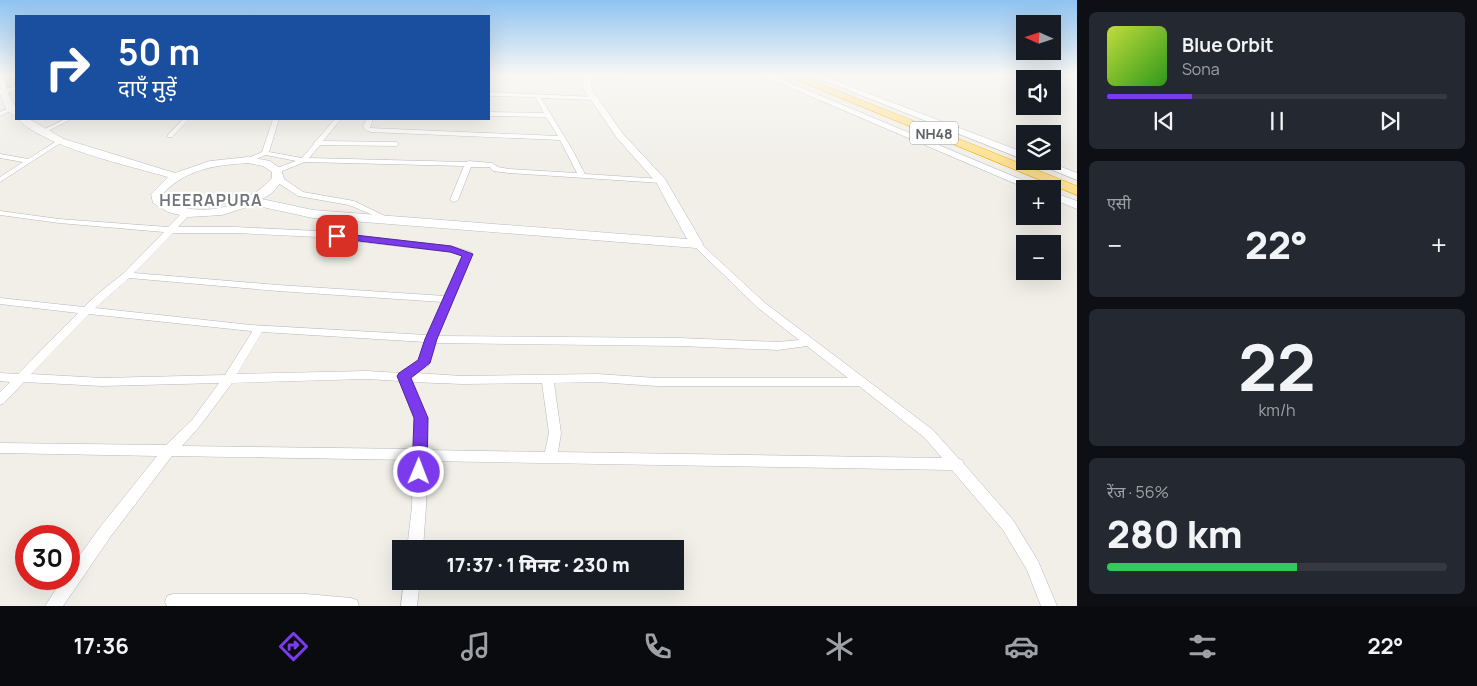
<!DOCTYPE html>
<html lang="hi">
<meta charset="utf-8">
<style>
body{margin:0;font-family:Manrope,"Noto Sans Devanagari",sans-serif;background:#242831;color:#f1f3f6;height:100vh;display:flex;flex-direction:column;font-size:19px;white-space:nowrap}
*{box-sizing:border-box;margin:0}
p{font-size:16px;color:#9ea1a6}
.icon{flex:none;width:28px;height:28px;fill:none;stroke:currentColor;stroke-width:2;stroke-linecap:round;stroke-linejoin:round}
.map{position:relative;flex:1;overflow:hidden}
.side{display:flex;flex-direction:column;gap:12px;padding:12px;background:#0d0f14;width:400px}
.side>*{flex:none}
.hud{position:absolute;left:15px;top:15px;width:475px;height:105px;border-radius:0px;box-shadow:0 5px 20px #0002;background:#1a4fa0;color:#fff;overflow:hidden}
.needle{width:32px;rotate:273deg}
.fabs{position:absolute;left:1016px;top:15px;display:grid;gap:10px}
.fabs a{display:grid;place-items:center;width:45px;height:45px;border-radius:0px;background:#171b24;box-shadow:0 5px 20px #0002;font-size:25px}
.speed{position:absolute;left:15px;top:525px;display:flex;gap:10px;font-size:25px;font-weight:700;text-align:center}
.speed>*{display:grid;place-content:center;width:65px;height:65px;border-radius:50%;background:#171b24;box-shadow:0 5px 20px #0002;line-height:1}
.speed .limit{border:8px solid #d22;background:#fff;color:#111}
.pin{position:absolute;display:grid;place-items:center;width:42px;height:42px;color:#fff;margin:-21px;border-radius:10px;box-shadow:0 2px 8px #0006}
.me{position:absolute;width:55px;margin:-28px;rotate:1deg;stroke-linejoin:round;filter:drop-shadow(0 0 4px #0008)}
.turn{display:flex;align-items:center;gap:18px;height:105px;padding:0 20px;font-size:22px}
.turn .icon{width:65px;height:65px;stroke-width:2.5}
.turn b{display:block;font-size:35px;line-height:42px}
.big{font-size:38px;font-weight:800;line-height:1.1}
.side .widget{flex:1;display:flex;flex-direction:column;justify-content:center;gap:8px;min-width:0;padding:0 18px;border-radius:8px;background:#242831}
.side .dial{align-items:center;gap:0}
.dial b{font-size:65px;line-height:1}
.song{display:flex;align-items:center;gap:15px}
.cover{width:60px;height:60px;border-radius:8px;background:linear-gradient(135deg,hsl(70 70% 55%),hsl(110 70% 35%))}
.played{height:5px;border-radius:2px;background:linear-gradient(90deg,#7c3aed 25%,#363941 25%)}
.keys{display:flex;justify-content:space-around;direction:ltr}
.heat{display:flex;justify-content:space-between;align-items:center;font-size:28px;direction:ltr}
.charge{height:8px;border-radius:4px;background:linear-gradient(90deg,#34c759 56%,#363941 0)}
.trip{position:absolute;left:392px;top:540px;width:292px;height:50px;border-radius:0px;background:#171b24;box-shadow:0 5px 20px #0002;font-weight:800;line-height:50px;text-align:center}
.menu{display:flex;height:80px;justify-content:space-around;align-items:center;background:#090b0e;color:#9ea1a6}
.menu .icon{width:35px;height:35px}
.menu .on{color:#7c3aed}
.menu b{font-size:22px;color:#f1f3f6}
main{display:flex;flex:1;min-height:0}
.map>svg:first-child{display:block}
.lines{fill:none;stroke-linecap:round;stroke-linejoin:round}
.street-casing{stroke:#b5b8bc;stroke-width:1}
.secondary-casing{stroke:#b6babf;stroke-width:1}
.highway-casing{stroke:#f9ab00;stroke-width:1}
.street{fill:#fff;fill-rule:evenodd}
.secondary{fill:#fff;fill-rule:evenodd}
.highway{fill:#fde293;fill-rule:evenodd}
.route{fill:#7c3aed;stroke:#51269a}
.labels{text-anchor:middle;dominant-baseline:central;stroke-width:4.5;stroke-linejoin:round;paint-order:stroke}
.shield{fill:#fff;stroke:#8f9295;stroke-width:1}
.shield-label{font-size:14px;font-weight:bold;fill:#5f6368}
.far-district-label{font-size:16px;font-weight:bold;letter-spacing:1px;fill:#70757a;stroke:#fff}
</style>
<main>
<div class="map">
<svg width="1077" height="606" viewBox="0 0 1077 606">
<rect width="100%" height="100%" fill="#f1efe8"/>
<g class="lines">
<g class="street-casing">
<path id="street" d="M16,86v4l-16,4v-4z
M489,92l107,5v2l-2,1 -53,-2 32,53 12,23 76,5 4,2 -4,2 -152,-10 -16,-2 -3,-4h-19l-13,33 -4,2 -4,-2 14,-34 -159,-4 -28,11 -4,-2 1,-2 22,-8 -30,-6 -18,7 -4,-2 18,-8 11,-33h6l-10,33 33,6 12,-14v-2l2,-1 19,-22h6l-18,22 73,1 3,2 -3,2 -76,-1 -11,13 157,4 3,-1 23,2 6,4 11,2 68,4 -17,-33 -189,-8 -6,-2 -2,-4 4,-7h6l-3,9 188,8 -12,-19 -57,-1v-4l55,1 -9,-16 -46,-1z
M11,107l3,2 -1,1 -13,6v-4z
M65,119h7l-28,14 -5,-1z
M183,119h6l-17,18h-4v-2z
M60,139l3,2 -1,1 -62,40v-5l23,-15 -23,-4v-4l28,5z
M275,177h6l22,15 51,9 35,17 -4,2 -36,-15 -51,-9 -23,-15z
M0,211l59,8 109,8 16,-16h3l4,2 -13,14h58l82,4 133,15 20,6 1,2 -34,82 242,2 98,4 21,-2 -42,-33 -65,-63 1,-2h6l66,61 168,127 26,29 3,1 2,4 49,56 25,41 19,45h-16l-14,-36 -24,-40 -51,-60 -525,-9 -1,46 -3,42h-16l5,-42 1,-47 -241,-4 -61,80 -48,70h-18l18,-27h6v-9l32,-44 56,-70 -157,-3v-10l166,2 26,-25 27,-37 -117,3 -78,-4 -20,21 -4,2v-13l10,-10 -10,-1v-8l18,1 60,-61 -78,-9v-6l84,9 16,-15 24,-19 40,-41 -105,-9 -59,-8zM173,233h63l82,4 132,15 13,3 -18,41 -167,-11 -144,-12zM129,278l149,13 164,11 -15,33 -176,-10 -156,-17zM89,314l162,17 1,1 -27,43 -123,3 -71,-4zM262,332l163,10 -6,19 -18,12 -34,-2 -130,3zM435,343l245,3 98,4 29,-4 41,32h-191l-60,-4 -135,2 -46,-3 12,-7zM367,379l33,2 15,37 -1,31 -232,-3 18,-20 32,-43zM412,382l50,2 80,-1 7,50 -4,19 -118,-2v-32zM597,382l60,4h202l66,52 17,20 -384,-6 3,-19 -7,-50z
M404,581h16l-3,25h-16z
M173,594h133l45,4 6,2 2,6h-192l-2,-4 2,-6z"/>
</g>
<g class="secondary-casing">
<path id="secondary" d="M0,75h5l2,16 9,17v8c-16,-6 -16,-27 -16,-41z
M552,75h77l-4,2 -32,1 -2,5 1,7 31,44 42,45 38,65 -2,3 -5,1 -383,-30 -60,-13 -31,10 -34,2 -20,-5 -15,-9 -2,-9 17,-17c-38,-11 -124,-30 -150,-58h11l35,20 111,34 35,-12 38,-4 22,4 11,8 3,10 -12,14 -10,6 51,11 374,29 -31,-57 -39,-44 -33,-48 -1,-7 2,-5 -29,-1zM248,163l15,3 9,6v6c-27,30 -70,41 -108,23l-1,-7c22,-25 53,-29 85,-31z
M761,75h10l273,114h-16z
M810,75h10l205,78v7z
M1031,161h15l31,12v7z
M1052,192l25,9v8l-25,-10z"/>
</g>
<g class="highway-casing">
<path id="highway" d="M785,75h13l279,111v9z"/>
</g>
<use href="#street" class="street"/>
<use href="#secondary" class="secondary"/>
<use href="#highway" class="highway"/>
</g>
<linearGradient id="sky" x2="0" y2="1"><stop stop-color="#8fc3f1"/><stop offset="0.47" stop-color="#f9f8f5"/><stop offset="1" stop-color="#f9f8f5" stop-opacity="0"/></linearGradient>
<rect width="1077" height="159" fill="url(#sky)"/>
<path class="route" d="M337,233l114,13 22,8 -36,85 -7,24 -19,15 17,40 -1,54 -2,5 -6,2 -5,-2 -2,-5 2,-54 -17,-42 2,-3 19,-13 7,-21 37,-83 -12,-4 -116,-14v-4z"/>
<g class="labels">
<rect class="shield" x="910" y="121.5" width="48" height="23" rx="4"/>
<g class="shield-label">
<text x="934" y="133">NH48</text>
</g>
<g class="far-district-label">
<text x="211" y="200">HEERAPURA</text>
</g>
</g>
</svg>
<div class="fabs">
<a><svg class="needle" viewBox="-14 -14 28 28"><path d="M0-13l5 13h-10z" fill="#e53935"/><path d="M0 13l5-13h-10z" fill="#9ea1a6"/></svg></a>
<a><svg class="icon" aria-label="sound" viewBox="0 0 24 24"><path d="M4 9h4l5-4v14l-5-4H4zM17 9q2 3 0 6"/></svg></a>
<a><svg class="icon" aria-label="layers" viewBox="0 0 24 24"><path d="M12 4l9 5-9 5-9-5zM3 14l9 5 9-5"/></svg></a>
<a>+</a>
<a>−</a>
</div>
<div class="speed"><div class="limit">30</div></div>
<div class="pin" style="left:337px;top:236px;background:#d93025"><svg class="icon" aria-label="arrive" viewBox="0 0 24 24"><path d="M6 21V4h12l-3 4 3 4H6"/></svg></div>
<svg class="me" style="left:419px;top:472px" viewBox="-20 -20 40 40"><circle r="17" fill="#7c3aed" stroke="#fff" stroke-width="3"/><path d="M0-11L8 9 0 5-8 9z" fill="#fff"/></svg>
<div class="trip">17:37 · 1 मिनट · 230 m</div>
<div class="hud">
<div class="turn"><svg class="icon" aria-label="right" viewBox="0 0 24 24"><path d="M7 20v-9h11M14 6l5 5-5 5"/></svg><div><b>50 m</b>दाएँ मुड़ें</div></div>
</div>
</div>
<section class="side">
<div class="widget">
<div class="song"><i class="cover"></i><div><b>Blue Orbit</b><p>Sona</p></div></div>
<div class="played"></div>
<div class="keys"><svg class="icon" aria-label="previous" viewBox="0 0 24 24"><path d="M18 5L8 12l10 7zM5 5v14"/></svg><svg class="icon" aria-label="pause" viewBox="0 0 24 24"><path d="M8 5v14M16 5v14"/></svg><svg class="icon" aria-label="next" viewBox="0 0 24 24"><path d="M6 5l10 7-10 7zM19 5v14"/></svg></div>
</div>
<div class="widget"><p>एसी</p>
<div class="heat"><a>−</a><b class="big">22°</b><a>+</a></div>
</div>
<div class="widget dial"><b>22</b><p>km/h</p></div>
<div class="widget"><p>रेंज · 56%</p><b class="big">280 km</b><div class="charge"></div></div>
</section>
</main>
<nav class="menu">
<b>17:36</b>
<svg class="icon on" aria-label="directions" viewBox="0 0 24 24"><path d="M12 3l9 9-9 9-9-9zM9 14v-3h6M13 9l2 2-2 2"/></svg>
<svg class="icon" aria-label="music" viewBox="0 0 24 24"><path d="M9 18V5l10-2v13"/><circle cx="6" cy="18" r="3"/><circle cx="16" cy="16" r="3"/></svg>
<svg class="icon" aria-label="phone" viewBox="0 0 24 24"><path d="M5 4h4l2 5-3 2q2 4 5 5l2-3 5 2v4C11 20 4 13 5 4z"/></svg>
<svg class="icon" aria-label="climate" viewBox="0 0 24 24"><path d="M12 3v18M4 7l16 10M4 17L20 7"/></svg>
<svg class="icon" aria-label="car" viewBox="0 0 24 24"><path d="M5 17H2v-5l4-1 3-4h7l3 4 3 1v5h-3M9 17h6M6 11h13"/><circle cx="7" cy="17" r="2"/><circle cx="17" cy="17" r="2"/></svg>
<svg class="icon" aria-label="filters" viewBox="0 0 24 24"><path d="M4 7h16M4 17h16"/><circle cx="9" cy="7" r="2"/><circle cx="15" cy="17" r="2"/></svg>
<b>22°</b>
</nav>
